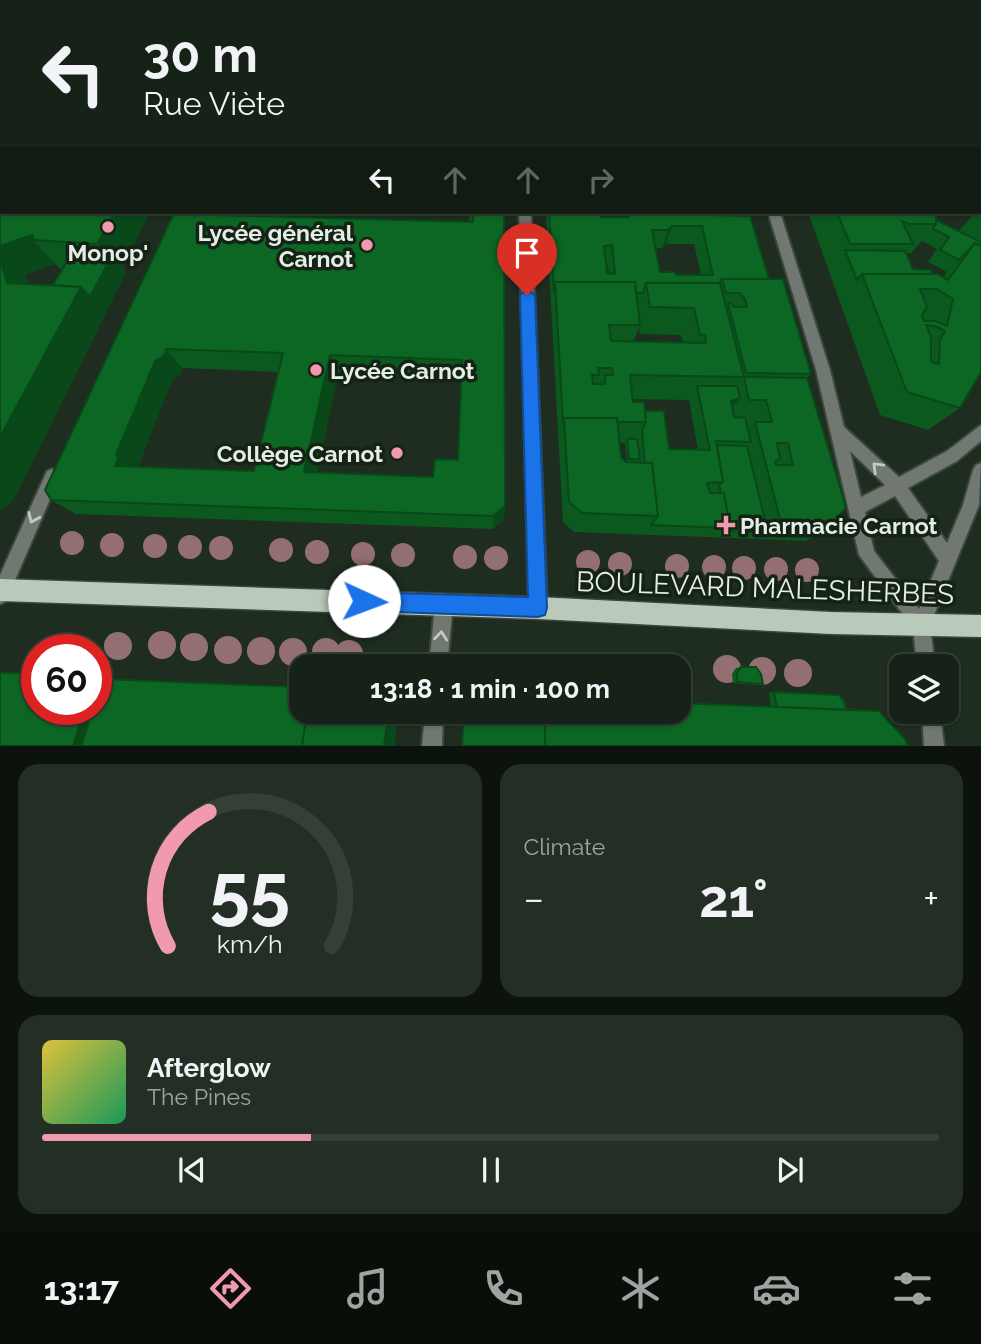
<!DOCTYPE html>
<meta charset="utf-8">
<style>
body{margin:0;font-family:Raleway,sans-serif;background:#232f24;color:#f1f3f6;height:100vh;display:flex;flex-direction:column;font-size:26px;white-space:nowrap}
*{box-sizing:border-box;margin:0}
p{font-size:23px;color:#9ea4a1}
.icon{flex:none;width:38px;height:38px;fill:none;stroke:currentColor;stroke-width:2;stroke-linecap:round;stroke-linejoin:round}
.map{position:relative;height:746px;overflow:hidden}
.sheet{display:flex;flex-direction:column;gap:18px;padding:18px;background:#0c130d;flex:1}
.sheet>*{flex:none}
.hud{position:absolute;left:0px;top:0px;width:982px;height:214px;box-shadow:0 2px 5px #0004,0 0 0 2px #353f36;background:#162217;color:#f1f3f6;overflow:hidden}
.controls{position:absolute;left:889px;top:654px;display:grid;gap:14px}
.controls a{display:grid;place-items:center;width:70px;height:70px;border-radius:14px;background:#162217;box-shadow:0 2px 5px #0004,0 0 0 2px #353f36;font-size:35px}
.speed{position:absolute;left:21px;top:634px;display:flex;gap:14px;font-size:35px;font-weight:700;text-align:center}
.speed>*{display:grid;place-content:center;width:91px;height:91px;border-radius:50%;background:#162217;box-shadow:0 2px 5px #0004,0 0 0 2px #353f36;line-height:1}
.speed .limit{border:10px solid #d22;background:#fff;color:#111}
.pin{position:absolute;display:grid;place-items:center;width:60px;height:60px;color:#fff;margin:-72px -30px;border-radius:50% 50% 50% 0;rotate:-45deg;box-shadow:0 0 7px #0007}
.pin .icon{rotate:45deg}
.me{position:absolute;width:77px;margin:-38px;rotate:92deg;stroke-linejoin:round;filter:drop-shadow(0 0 5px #0008)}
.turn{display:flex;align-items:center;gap:24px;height:147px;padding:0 28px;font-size:32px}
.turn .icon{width:91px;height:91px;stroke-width:2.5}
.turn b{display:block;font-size:49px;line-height:60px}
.lanes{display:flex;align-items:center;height:66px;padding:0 28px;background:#0003;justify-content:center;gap:35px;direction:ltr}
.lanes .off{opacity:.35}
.big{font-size:52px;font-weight:700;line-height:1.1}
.sheet .tile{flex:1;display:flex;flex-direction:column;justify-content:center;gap:10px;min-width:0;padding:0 24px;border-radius:21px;background:#232f24}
.sheet .dial{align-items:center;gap:0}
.dial svg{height:182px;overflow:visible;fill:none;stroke:#353f36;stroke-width:7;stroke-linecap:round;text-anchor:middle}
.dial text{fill:#f1f3f6;stroke:none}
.song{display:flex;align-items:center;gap:21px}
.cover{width:84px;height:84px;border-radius:10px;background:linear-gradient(135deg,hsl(50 70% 55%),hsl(150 70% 35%))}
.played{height:7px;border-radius:4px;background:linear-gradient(90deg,#f29aad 30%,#353f36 30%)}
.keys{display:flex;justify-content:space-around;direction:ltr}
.heat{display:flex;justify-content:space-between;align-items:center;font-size:38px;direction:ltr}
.sheet .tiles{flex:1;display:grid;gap:18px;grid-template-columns:1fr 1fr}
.tile:last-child{grid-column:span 2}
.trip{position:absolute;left:289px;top:654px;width:402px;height:70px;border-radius:21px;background:#162217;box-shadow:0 2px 5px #0004,0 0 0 2px #353f36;font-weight:700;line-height:70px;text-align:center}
.tabs{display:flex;height:112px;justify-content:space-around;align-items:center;background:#090e09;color:#9ea4a1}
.tabs .icon{width:49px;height:49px}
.tabs .on{color:#f29aad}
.tabs b{font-size:32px;color:#f1f3f6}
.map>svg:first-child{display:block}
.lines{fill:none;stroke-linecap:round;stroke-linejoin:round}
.minor-casing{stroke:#3a483b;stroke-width:4}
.primary-casing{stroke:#3a483b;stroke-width:3}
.minor{fill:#717871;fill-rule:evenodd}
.primary{fill:#b9c9ba;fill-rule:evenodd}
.tree{fill:#946f72}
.wall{fill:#0b591f;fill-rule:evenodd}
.shaded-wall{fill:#094819}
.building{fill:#0d6724;stroke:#094819;stroke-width:2;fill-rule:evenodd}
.oneway{stroke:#c2cbc2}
.route{fill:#1a73e8;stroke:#114b97;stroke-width:2}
.poi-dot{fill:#f29aad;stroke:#142315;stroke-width:2.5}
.labels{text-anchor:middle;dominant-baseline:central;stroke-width:7;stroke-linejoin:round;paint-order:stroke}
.poi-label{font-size:23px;font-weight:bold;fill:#e4eee5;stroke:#142315;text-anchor:end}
.near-street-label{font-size:28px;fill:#e4eee5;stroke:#142315}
</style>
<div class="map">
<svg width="981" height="746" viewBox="0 0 981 746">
<rect width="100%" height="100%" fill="#1e2d1f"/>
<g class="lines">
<g class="minor-casing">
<path id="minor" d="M466,0h8v2h-8z
M705,0h8v2h-8z
M519,212h12l16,396 -3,6 -6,3 -6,-3 -3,-6z
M768,212h12l50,158 14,57 55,50 48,-26 34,-26v16l-24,20 -49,27 39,55 16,-38 10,-35 3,-5 5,-2 -2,42 -49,120 5,42h-18l-4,-39 -54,-73 -43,-185zM850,451l35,34 -24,12zM895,496l44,65 -20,48 -45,-58 -9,-39z
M52,469l5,2 3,5 -54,125 -6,3v-29l47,-104z
M444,595l6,3 3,6 -6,63h-18l6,-63 3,-6z
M425,712h18l-1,34h-20z
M922,712h18l4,34h-20z"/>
</g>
<g class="primary-casing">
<path id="primary" d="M0,579l538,18 293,15 150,3v22l-150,-3 -293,-15 -538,-18z"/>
</g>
<use href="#minor" class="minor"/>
<use href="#primary" class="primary"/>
</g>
<g class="tree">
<circle cx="72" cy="543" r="12"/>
<circle cx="112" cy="545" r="12"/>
<circle cx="155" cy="546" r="12"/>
<circle cx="190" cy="547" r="12"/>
<circle cx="221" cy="548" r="12"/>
<circle cx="281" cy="550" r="12"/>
<circle cx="317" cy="552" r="12"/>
<circle cx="363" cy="554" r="12"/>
<circle cx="403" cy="555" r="12"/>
<circle cx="465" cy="557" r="12"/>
<circle cx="496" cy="558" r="12"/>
<circle cx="588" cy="562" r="12"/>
<circle cx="620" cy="564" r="12"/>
<circle cx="677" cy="566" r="12"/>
<circle cx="714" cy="567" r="12"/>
<circle cx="744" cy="568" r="12"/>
<circle cx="776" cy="569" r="12"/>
<circle cx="807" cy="570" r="12"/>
<circle cx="162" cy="645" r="14"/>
<circle cx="118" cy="646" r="14"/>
<circle cx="194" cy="647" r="14"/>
<circle cx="228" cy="650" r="14"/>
<circle cx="261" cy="651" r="14"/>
<circle cx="293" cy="652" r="14"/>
<circle cx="326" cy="652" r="14"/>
<circle cx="349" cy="654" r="14"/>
<circle cx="727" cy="669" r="14"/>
<circle cx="762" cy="671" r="14"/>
<circle cx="798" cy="673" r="14"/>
</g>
<path class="wall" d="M86,0h173v2h-174z
M269,0h184v2h-185z
M484,0h44l-5,2h-39z
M604,0h92l-1,2h-96z
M743,0h238v372l-21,36 -32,22 -48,-15 -72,-203h128v8l23,11 12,-14 -2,-2 -6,-3h17v-210h-237zM922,241l15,8 -9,13 19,10 -4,5 -30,-8 -7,-16h5z
M0,209l150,3 -28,56 4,4 -113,229zM55,264l5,5h2l-9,16 -25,-1 -3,-9z
M469,212h35l1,294 -1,13 -11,10 -417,-15 -25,-14 192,-285 226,7zM182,368l96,4 -24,99 -116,-4 34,-87 8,-5zM338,374l123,4 -3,82 -25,17 -116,-4z
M546,212h206l-2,4 19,63 42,95 -4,4 25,147 -26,16 -232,-9 -11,-10zM666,244h28l7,31h-25l-16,-3 -4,-24h6zM606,263h1l2,10h-2zM639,327l1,7 41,1 2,7 -49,-1zM632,399l57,1 9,50 -29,-1 -24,-38 -12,-9zM619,443h6l2,19 -6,-5z
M741,667l22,17 -5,1 -25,-2 -1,-9 4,-6z
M774,692l72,18 -75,-3 -2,-14z"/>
<path class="shaded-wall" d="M60,0h19l-2,2h-18z
M233,0h26v2h-27z
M433,0h20v2h-25z
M496,0h32l-5,2h-27z
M2,70v25l-2,2v-25z
M0,137h2v35l-2,-2z
M115,212h35l-28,56 4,4 -113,229 -13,9v-73l81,-150 29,-28 -13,-15z
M219,212h25l-4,12 -22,-9z
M672,226l-6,18 -4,4 6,-18z
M32,235l2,5 21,24 -30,11 11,35 -29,-27 -7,-25v-12z
M166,349l16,19 -2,7 -8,5 -35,90 -22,-4 1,-11 39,-94z
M330,355l8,19 -24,113 -10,-15z
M740,398l-11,14 2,-11z
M505,506l-1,13 -11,10v-13z
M96,678l32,5 -19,63h-36l12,-37h11z
M388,712h10l-3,34h-11z"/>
<path class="building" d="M23,0h37l-1,2h-37z
M86,0h46l-1,2h-46z
M133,0h25l1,2h-25z
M174,0h59l-1,2h-59z
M269,0h33l-1,2h-33z
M322,0h23l2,2h-23z
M345,0h88l-5,2h-81z
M604,0h55l3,2h-63z
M755,0h31l1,2h-31z
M799,0h21l1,2h-21z
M831,0h18l1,2h-18z
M849,0h56l2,2h-57z
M914,0h48l1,2h-47z
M0,5h2v36h-2z
M980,36h1v15h-1z
M0,46l2,1v23l-2,2z
M980,57h1v41h-1z
M0,90h2v47h-2z
M980,98h1v59h-1z
M0,209h2v3h113l-18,32 -63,-4 -2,-5 -32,11z
M181,212h38l-1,3 255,7v-9h-4v-1h35l1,294 -12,10 -442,-16 -6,-10 129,-277h6zM166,349l117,4 -29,118 -139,-5 3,-8 -2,-3 39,-94 9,-5zM330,355l132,5 -4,100 -23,-1 -2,18 -129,-5z
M549,212h52v5h27l-1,-5h53l1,2 69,2 19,63h-47l-2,4h-74l-3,10h-7l-1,-11h-80l-1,10zM672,226h30l11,49h-37l-1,-3h-15l-8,-42h16zM612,245l3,29 -8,-1 -3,-27z
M837,212h99v12h-27l-7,-3 11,23h-63z
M936,220l45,22v4l-6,-3 -16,17 -19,-10 9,-13 -16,-8 3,-5z
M975,243l6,3v126l-21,36 -53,-16 -45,-118h75l11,6zM920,289h17l16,10 -6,27 -12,-5h-11l-2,-6 5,-8zM926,325l9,1 10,5 -5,9 -1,24 -8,-2v-25z
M845,250l60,1 8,18 18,1v4h-69l-5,6z
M72,253l40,2 -22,42 -9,-10 -28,-2z
M0,258l7,25 74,4 -81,150z
M722,279h61l28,95 -65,-1 -18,-70h4l2,4h13l-2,-8 -5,-6h-14z
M555,282h80l5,43h-31l2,16 95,2 -1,-8h-5l-6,-27 -44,-1 -4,-24h74l24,94 -114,-2 3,27h11l2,20h-29v-4h-53l-1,3zM598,368h14l1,7h-8v9h-12l-1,-9h7z
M744,377l63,1 39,129 -14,18 -51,-2 -26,-101h17l-6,-22h-17zM777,443h11l5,22h-17l-1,-3 5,-4z
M697,386h40l3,12 -9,3 3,16 11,1 6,24 -35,-1 7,41 -16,1 3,10h14l6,35 -79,-3 7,-9 -6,-53h-7l-3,-33 4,-8 -1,-11h19l5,38 41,1z
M564,418h53l4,39 5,5 26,1 6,53 -76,-3 -13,-11z
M627,439h10l3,20h-11z
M717,445l30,1 21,87 -41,-2 3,-3 -6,-35h-3l-2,-8 4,-3z
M741,667h15l5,7 2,10 -26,-2v-9z
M0,673h37v36h48l-12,37h-73z
M103,679l198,8v25h6l-5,34h-221l12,-37h3v-9z
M774,692l65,3 5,6 2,9 -69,-3z
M679,703l200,8 27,29 1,6h-362v-34h134z
M307,712h81l-4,34h-82z
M464,712h81v34h-83z"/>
<defs><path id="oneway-chevron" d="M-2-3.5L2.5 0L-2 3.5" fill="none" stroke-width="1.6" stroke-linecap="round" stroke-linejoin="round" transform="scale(1.75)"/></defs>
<g class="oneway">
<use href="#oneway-chevron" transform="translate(877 467) rotate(-136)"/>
<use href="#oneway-chevron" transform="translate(33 518) rotate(114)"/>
<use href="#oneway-chevron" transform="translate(441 636) rotate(-84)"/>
</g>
<path class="route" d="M527,289l8,6 12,313 -2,7 -7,2 -174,-6 -7,-3 -3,-7 3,-6 7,-3 164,5 -8,-302z"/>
<g class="poi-dot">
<circle cx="108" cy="227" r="7"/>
<circle cx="367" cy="245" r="7"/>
<circle cx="316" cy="370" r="7"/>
<circle cx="397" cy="453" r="7"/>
<path d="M722.5 514.5h7v7h7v7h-7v7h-7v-7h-7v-7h7z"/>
</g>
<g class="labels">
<g class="poi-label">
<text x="353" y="232">Lycée général<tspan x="353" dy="26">Carnot</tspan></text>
<text x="108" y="252" text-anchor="middle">Monop'</text>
<text x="330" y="370" text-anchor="start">Lycée Carnot</text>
<text x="383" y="453">Collège Carnot</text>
<text x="740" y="525" text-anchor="start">Pharmacie Carnot</text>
</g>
<g class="near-street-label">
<text transform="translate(765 588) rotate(2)">BOULEVARD MALESHERBES</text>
</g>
</g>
</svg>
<div class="controls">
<a><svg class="icon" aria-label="layers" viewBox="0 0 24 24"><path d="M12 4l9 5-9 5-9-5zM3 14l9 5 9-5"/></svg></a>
</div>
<div class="speed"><div class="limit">60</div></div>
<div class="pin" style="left:527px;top:295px;background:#d93025"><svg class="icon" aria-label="arrive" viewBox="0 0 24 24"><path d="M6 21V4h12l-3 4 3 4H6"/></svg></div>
<svg class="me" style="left:364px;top:601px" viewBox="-20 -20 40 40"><circle r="19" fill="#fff"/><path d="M0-13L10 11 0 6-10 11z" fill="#1a73e8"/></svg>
<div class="trip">13:18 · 1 min · 100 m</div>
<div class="hud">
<div class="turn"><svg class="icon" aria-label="left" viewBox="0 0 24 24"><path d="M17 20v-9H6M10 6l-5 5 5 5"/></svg><div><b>30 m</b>Rue Viète</div></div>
<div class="lanes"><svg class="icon" aria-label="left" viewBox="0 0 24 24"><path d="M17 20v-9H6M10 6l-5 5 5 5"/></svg><svg class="icon off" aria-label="ahead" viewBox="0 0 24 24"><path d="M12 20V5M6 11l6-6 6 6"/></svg><svg class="icon off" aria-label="ahead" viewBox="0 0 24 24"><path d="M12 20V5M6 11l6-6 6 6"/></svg><svg class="icon off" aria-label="right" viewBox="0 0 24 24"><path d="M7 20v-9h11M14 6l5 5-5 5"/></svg></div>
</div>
</div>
<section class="sheet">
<div class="tiles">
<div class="tile dial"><svg viewBox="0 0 100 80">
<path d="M14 69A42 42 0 1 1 86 69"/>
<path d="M14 69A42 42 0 0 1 32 10" stroke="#f29aad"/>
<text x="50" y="56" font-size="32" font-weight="700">55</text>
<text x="50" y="72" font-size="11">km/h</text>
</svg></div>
<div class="tile"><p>Climate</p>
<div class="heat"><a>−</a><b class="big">21°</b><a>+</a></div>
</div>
<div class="tile">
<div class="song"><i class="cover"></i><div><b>Afterglow</b><p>The Pines</p></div></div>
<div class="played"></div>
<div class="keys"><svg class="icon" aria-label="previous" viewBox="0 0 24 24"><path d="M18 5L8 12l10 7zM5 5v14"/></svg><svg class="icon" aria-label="pause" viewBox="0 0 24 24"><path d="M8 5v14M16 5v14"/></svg><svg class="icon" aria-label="next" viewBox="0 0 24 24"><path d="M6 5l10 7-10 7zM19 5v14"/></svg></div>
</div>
</div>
</section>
<nav class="tabs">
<b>13:17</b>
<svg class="icon on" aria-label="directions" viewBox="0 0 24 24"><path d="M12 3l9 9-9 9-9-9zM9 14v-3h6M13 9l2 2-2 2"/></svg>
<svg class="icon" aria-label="music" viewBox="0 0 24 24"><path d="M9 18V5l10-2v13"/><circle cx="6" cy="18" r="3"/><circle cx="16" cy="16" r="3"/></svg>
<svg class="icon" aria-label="phone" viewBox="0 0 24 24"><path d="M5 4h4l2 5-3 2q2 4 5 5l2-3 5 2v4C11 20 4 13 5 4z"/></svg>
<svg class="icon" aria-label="climate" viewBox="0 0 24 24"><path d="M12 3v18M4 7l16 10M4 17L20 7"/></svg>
<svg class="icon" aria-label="car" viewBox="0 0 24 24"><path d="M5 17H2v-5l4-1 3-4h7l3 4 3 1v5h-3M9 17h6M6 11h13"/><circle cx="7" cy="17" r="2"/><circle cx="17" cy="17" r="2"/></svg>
<svg class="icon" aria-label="filters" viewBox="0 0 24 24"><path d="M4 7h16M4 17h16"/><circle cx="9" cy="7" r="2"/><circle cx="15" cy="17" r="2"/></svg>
</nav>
